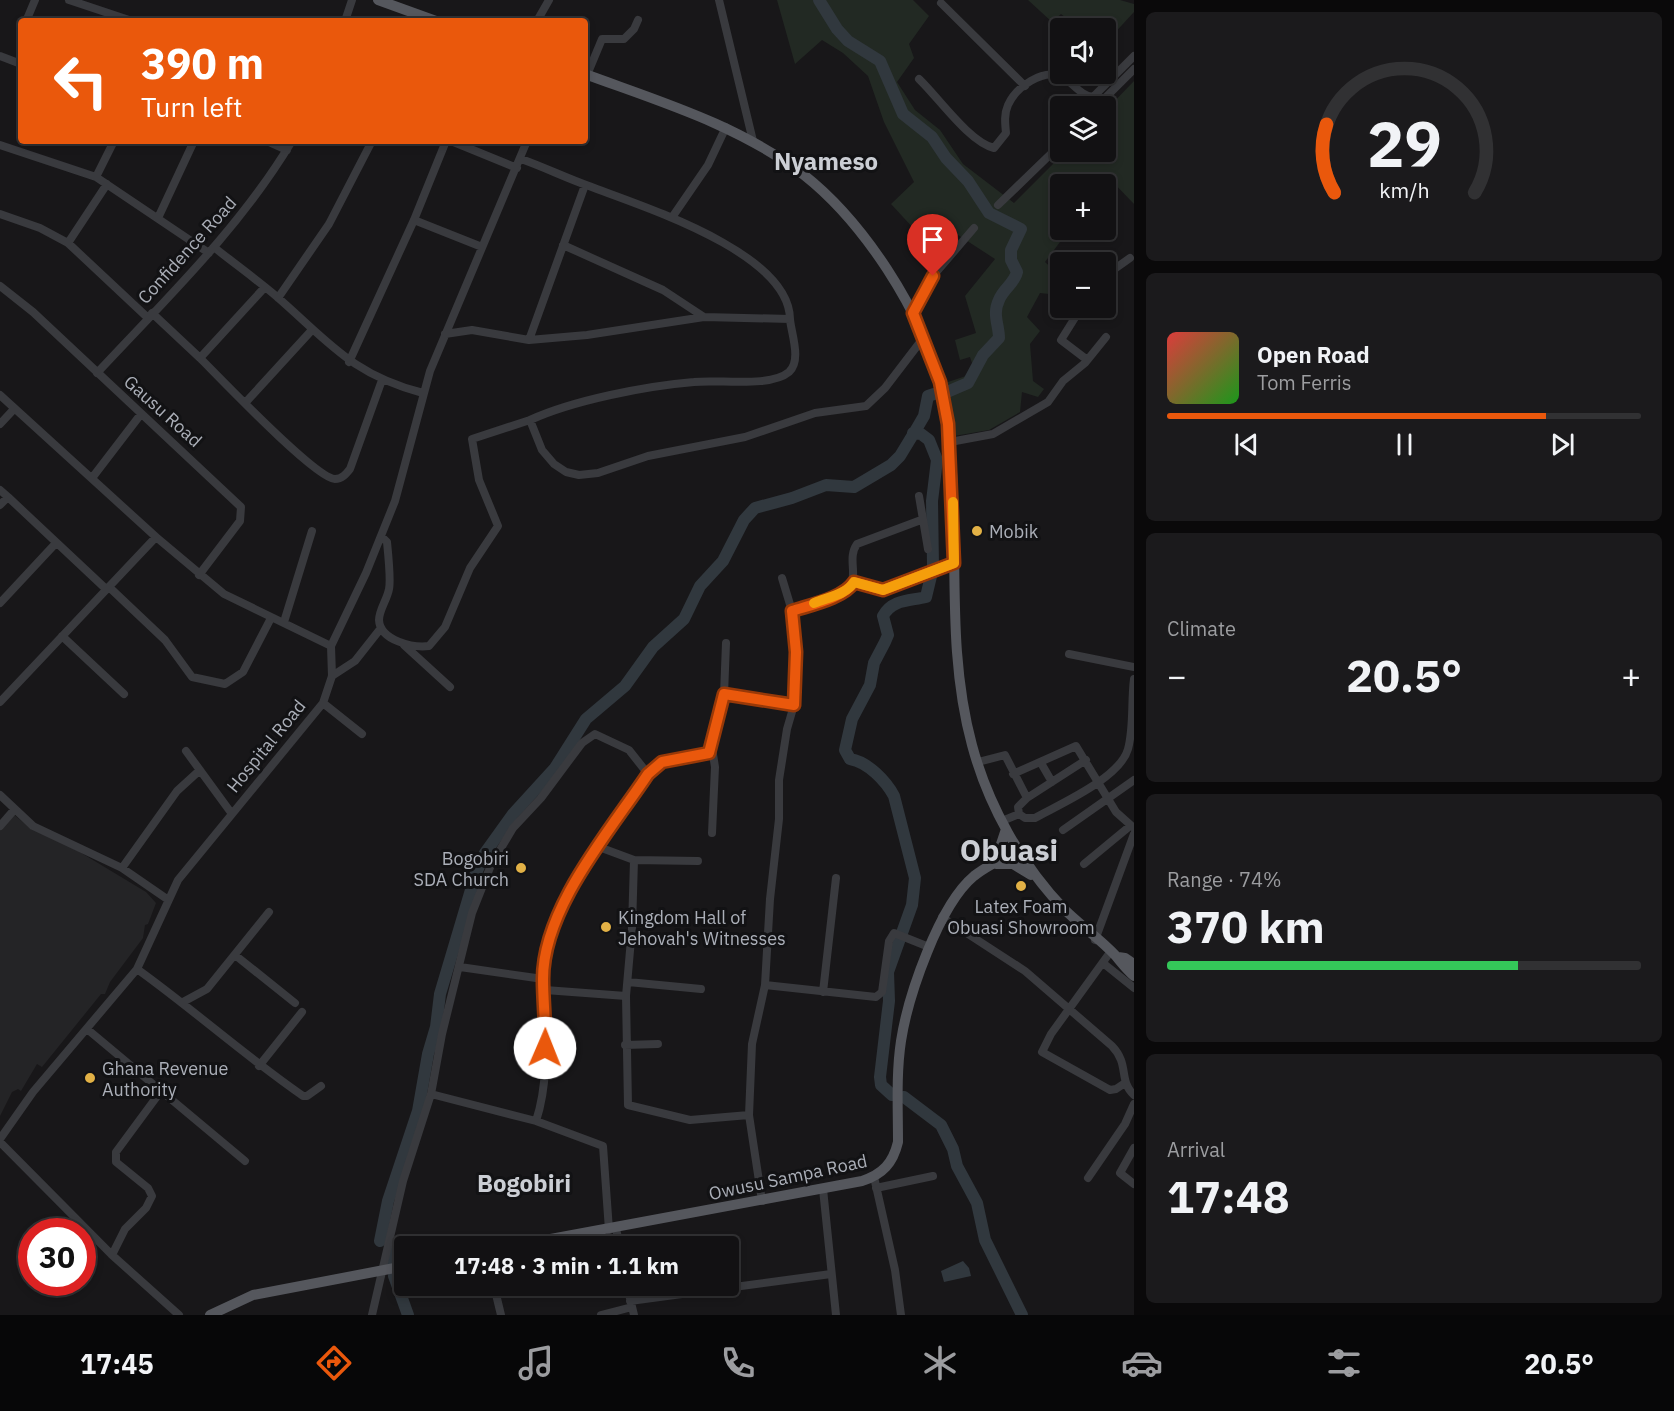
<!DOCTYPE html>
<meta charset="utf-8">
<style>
body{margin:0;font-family:"IBM Plex Sans",sans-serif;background:#1b1a1c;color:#f1f3f6;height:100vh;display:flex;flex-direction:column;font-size:22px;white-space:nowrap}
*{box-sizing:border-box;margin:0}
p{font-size:20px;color:#9c9da0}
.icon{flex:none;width:33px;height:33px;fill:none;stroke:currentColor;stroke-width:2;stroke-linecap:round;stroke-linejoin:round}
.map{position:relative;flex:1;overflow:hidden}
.sheet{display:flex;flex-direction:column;gap:12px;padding:12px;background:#0a090a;width:540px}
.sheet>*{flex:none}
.hud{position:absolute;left:18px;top:18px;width:570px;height:126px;border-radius:6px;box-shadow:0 3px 9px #0003,0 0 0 2px #313133;background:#ea580c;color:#fff;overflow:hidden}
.fabs{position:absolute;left:1050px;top:18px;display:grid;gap:12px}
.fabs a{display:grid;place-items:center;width:66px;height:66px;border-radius:6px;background:#121113;box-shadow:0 3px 9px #0003,0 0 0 2px #313133;font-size:30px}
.speed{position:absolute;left:18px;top:1218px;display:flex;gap:12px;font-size:30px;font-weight:700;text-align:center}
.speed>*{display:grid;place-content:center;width:78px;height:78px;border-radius:50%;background:#121113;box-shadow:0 3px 9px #0003,0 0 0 2px #313133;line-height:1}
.speed .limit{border:9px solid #d22;background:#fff;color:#111}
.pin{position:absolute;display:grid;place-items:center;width:51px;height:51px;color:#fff;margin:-62px -26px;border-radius:50% 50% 50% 0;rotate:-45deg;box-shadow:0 0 6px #0007}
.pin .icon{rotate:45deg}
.me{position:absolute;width:66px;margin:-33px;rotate:1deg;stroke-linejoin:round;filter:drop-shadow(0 0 4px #0008)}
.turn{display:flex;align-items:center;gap:21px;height:126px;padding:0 24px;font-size:27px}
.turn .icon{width:78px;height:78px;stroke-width:2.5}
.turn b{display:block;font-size:42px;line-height:51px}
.big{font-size:45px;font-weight:800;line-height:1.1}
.sheet .card{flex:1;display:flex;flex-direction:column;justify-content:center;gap:9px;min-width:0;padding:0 21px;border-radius:9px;background:#1b1a1c}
.sheet .dial{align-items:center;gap:0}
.dial svg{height:156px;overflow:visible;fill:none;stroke:#313133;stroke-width:7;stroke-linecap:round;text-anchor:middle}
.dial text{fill:#f1f3f6;stroke:none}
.song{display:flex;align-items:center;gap:18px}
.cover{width:72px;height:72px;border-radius:9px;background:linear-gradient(135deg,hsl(0 70% 55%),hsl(120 70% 35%))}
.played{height:6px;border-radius:3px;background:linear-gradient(90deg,#ea580c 80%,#313133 80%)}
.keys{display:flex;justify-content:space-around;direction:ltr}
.heat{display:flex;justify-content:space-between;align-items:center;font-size:33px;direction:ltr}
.charge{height:9px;border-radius:4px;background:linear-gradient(90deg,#34c759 74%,#313133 0)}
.trip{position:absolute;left:394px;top:1236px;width:345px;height:60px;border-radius:6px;background:#121113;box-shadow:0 3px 9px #0003,0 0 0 2px #313133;font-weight:800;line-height:60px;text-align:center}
.tabs{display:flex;height:96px;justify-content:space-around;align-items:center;background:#070708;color:#9c9da0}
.tabs .icon{width:42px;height:42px}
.tabs .active{color:#ea580c}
.tabs b{font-size:27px;color:#f1f3f6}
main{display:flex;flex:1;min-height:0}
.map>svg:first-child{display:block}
.built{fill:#242426}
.green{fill:#222923}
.water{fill:#31383e}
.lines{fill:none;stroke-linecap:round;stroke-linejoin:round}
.river{stroke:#31383e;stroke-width:12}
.minor{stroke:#393a3e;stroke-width:8}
.major{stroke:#55575d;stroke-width:10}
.route-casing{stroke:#983908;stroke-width:15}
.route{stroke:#ea580c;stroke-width:10}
.slow{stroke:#f59e0b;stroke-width:10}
.poi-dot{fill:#e2b146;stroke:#121214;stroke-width:2}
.labels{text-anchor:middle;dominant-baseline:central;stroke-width:6;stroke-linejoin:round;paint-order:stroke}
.street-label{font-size:18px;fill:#abafb8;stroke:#121214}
.poi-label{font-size:18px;fill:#abafb8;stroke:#121214;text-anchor:start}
.district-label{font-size:24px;font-weight:bold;fill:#cbced4;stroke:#121214}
.town-label{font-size:30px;font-weight:bold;fill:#cbced4;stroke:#121214}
</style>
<main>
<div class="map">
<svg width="1134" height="1315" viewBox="0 0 1134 1315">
<rect width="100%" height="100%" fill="#181719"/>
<path class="built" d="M13,814l16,13 49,24 68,41 10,11 -8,21 -3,1 -2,13 -33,44 -5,12h-4l-59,73 -5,-3 -16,27 -3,-2 -6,3 -12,24v-287z"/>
<path class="green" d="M777,0h136l16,16 -20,28 5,14 -17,24 18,28 25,20 23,34 51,39 51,-51h41v-42l28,-29v123l-26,-27 -6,7h-42v46h9l-24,32 15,14 -11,18 -9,-1 -13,24 13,14 -10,13 3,37 11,8 -6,8 -16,-5 -2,20 -31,18 -35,6 -9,-53 24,-8 4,-9 -3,-9 -10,3 -5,-20 21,-7 -11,-37 30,-37 -37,-24 -19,21 -48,-52 23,-22 -30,-60 -16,-46 -25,-23 -21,-13 -27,24z
M1028,0h92l14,4v8l-24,26 -4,-4v-6h-7l-13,-12 -11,9 -14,-11 -9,8z"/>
<path class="water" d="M963,1261l6,7 2,8 -27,6 -3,-11z"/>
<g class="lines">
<path class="river" d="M819,0l18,29 11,12 32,20 23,53 29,23 14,21 22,23 21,32 32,16 -10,21v10l6,12c-3,12 -14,17 -18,28 -7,14 0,25 0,38l-16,17 -15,28 -21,9
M913,433l8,1 8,6 8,20 -5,41 1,64
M892,1095l-11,-10 -1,-8 9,-76 -1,-29 24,-67 3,-27 -21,-82c-8,-15 -26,-34 -44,-37l-5,-9 7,-31 18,-34 4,-22 11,-21 3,-7 -5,-19c9,-17 27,-15 43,-19l5,-21
M904,1097l37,28 12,24 4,17 20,37 8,37 37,75
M380,1241l8,-40 30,-90 10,-57 8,-27 4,-33 36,-121 9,-20 28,-39 42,-46 31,-49 39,-33 28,-39 31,-28 16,-33 23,-25 21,-41 11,-12 37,-10 34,-13 28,2 37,-22 9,-9 17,-28 7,-12 4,-20 6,-2
M390,1252l2,9
M394,1276l14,39"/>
<path class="minor" d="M69,0l63,21
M719,0l34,141
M941,3l84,83
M27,19l8,-19
M345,21l7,-21
M537,21l12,-21
M0,56l21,8
M587,75l15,-36h22l10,-10 4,-9
M919,79c19,18 50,63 75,69l12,-15c-1,-10 -2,-19 2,-28 8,-18 35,-37 54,-28 12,6 17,18 31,20
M1090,106l3,-9 41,-41
M1097,106l37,-37
M267,141l20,9
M451,141l66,27
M0,145l96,32 113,76
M521,159c23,8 45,19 68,27 52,20 200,66 201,133l-86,-2 -117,18 -58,5
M96,177l18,-36
M998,205l62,-60
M0,214l40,14 28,15 80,75
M673,216l35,-51 18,-38
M158,218l36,-77
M414,220l68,27
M68,243l39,-59
M563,245l100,45 41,27
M215,248c20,16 41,31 61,48 52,45 76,79 147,97
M1106,275l24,-17
M0,286l33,26 208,195 -1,14 -41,54
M265,287l-65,71c20,20 115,120 135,121 7,0 11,-5 15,-10l32,-89
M278,298l51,-74 43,-83
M1081,308l-20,32 25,19
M152,313l48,45
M913,313l20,-37 41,-48
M790,319c1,14 12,41 -1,53 -19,16 -71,7 -95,10 -48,4 -120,18 -164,38l12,30 12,14 12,8 13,3 19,-2 50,-17 97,-19 70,-24 51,-7 19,-18 39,-51
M445,334l27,-4 57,10 56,-155
M349,362l65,-142 32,-79
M97,373c69,-74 143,-145 195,-232
M0,395l156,142 68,57 107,52
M246,402l65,-71
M0,424l14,-15
M950,442l43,-8 55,-32 15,-21 22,-18 21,-26
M92,478l49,-64
M0,490l8,7
M919,496l9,53
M0,505l8,-8 98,92
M381,536l6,6c1,10 4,38 2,47 -2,11 -10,21 -10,31 1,21 35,28 50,26l16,-19 25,-59 28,-42 -19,-46 -7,-41 58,-19
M854,582l29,8 71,-27
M109,587l56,53 27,37 33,7 18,-12 28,-54
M0,603l56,-60
M792,611l58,-23c8,-14 -3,-30 7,-44l64,-24
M284,622l28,-91
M62,636l62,58
M404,645l46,42
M331,646l35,-73 29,-72 35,-130 97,-230
M1069,654l65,13
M332,676l23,-15 26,-33
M724,695l70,10
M0,702l156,-165
M323,703l39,31
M186,751l46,63
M978,762l27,-7 22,43
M1041,763l11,19
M648,774l14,-12 41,-7 9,-7 12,-53 2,-52
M1013,774l63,-28 40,66 18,16
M0,795l33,31 89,42 45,31
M1019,814l-1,-7 9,-9 59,-38
M1002,821l17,-7 6,4h10c25,-14 85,-40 93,-69 6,-22 3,-47 6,-70
M0,826l14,-16
M1063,830l71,-50
M712,833l3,-66 -3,-19
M634,860l64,1
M1084,864l46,-38
M122,868l55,-77 23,-21
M942,917l83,54 87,75c18,19 6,34 22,49
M1095,940l39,-106
M1111,951l-60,83 -9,18 68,38 6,-1 9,-6
M235,955l60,48
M1103,963l31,25
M460,967l83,12
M137,969c57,41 108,87 166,127h4l14,-10
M628,982l73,7
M765,985l111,12 6,-5 7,-51 5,-8 35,14
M545,990l81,6
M823,992l13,-114
M183,1002l24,-13 62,-77
M87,1029l158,132
M625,1045l33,-1
M259,1066l43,-54
M431,1094l105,27c15,-45 8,-95 7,-141 -1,-43 28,-102 56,-133l35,13 -2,68 -6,68 2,109 62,15 59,-5
M536,1121l67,25 6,84
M0,1139l33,-47 104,-123 41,-89 145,-177 9,-27 -1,-30
M0,1142l112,113 67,60
M1134,1148l-14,25 14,11
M874,1177l21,93 6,45
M1088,1178l37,-54 9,-20
M876,1188l57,-12
M823,1189l13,126
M762,1201l-13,-86 3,-71 13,-59 5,-86 9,-80v-39l8,-51 7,-24 1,-26 -3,-68 -10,-33
M616,1229l4,17
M112,1255l13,-26 21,-21 6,-12 -4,-8 -32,-26v-10l45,-61
M494,1286l7,29
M627,1286l7,29
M630,1301l201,-27
M372,1315l31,-134 28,-87 11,-60 30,-121 19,-48 22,-37 28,-30 41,-55 13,-9 34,16 19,24 -49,73
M601,1315l31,-8"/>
<path class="major" d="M378,0l58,21
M585,74c76,28 154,51 219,101 33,26 60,59 83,94 24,37 45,78 54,121 26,116 -1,238 31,355 16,60 49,119 92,164 16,16 36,30 51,46 6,7 11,14 19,21
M995,862l11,-33
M996,864h17l18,11
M1118,957l7,1 9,6
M513,1246l349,-65c21,-7 31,-18 36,-39 0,-34 -2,-68 3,-101 7,-45 38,-136 73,-165 14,-11 29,-18 44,-25
M210,1315l43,-20 152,-29"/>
</g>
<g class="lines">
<g class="route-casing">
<path id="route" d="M545,1048c1,-23 -2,-46 -2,-69 0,-71 67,-148 105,-205l14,-12 47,-9 15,-59 70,11 2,-53 -4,-41c18,-6 52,-13 62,-29l29,8 71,-27 -6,-139 -8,-42 -27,-69 20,-37"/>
</g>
<use href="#route" class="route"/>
<path class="slow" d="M814,603c14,-6 32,-8 40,-21l29,8 71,-27 -1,-61"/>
</g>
<g class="poi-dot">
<circle cx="977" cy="531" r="6"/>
<circle cx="521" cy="868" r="6"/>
<circle cx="1021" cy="886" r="6"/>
<circle cx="606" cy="927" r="6"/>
<circle cx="90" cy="1078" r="6"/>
</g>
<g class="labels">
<g class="street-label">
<text transform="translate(187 250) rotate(-48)">Confidence Road</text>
<text transform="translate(163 411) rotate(42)">Gausu Road</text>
<text transform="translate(266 746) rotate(-51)">Hospital Road</text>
<text transform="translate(788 1177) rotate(-12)">Owusu Sampa Road</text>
</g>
<g class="poi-label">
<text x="989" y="531">Mobik</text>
<text x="509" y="858" text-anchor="end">Bogobiri<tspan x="509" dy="21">SDA Church</tspan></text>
<text x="1021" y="906" text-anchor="middle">Latex Foam<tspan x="1021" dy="21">Obuasi Showroom</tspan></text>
<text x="618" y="917">Kingdom Hall of<tspan x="618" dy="21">Jehovah's Witnesses</tspan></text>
<text x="102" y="1068">Ghana Revenue<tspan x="102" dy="21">Authority</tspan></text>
</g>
<g class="district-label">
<text x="826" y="161">Nyameso</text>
<text x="524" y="1183">Bogobiri</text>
</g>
<g class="town-label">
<text x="1009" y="849">Obuasi</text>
</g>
</g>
</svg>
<div class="fabs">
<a><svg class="icon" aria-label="sound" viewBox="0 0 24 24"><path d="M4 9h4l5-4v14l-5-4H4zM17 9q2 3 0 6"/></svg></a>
<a><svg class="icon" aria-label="layers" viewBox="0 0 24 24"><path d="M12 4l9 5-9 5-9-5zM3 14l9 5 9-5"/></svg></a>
<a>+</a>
<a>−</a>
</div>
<div class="speed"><div class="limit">30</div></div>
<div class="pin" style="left:933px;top:276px;background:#d93025"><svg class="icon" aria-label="arrive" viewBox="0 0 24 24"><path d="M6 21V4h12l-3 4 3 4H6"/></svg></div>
<svg class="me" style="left:545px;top:1048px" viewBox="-20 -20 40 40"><circle r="19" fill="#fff"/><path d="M0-13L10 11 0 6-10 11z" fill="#ea580c"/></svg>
<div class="trip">17:48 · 3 min · 1.1 km</div>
<div class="hud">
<div class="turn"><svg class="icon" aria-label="left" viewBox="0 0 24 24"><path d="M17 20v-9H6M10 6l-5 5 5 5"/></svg><div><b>390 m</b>Turn left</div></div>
</div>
</div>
<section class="sheet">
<div class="card dial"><svg viewBox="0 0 100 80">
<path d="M14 69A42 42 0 1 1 86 69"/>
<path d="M14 69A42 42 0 0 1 10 34" stroke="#ea580c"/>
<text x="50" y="56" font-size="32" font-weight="700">29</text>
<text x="50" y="72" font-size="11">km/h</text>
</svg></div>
<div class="card">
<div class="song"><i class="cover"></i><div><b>Open Road</b><p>Tom Ferris</p></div></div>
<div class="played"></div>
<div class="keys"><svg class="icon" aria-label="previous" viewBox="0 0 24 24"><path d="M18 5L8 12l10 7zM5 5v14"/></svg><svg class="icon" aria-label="pause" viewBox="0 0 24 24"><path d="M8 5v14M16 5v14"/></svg><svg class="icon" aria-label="next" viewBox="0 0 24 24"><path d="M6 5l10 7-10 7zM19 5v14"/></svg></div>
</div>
<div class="card"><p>Climate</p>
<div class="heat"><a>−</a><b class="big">20.5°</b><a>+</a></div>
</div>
<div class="card"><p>Range · 74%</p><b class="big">370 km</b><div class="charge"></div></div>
<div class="card"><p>Arrival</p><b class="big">17:48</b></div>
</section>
</main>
<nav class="tabs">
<b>17:45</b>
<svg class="icon active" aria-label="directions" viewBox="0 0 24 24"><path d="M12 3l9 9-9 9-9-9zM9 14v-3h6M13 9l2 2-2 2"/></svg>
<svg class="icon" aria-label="music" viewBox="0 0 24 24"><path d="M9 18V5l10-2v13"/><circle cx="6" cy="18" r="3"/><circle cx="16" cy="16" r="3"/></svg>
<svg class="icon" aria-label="phone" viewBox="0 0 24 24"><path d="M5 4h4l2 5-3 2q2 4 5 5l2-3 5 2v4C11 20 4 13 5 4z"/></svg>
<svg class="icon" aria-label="climate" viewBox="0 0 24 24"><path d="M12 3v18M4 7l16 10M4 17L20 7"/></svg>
<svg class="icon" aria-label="car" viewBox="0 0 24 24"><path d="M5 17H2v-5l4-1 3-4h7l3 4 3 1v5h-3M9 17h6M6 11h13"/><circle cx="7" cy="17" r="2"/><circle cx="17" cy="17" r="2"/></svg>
<svg class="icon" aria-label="filters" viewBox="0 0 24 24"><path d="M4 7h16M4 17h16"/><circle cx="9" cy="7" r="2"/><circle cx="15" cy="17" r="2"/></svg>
<b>20.5°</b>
</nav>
